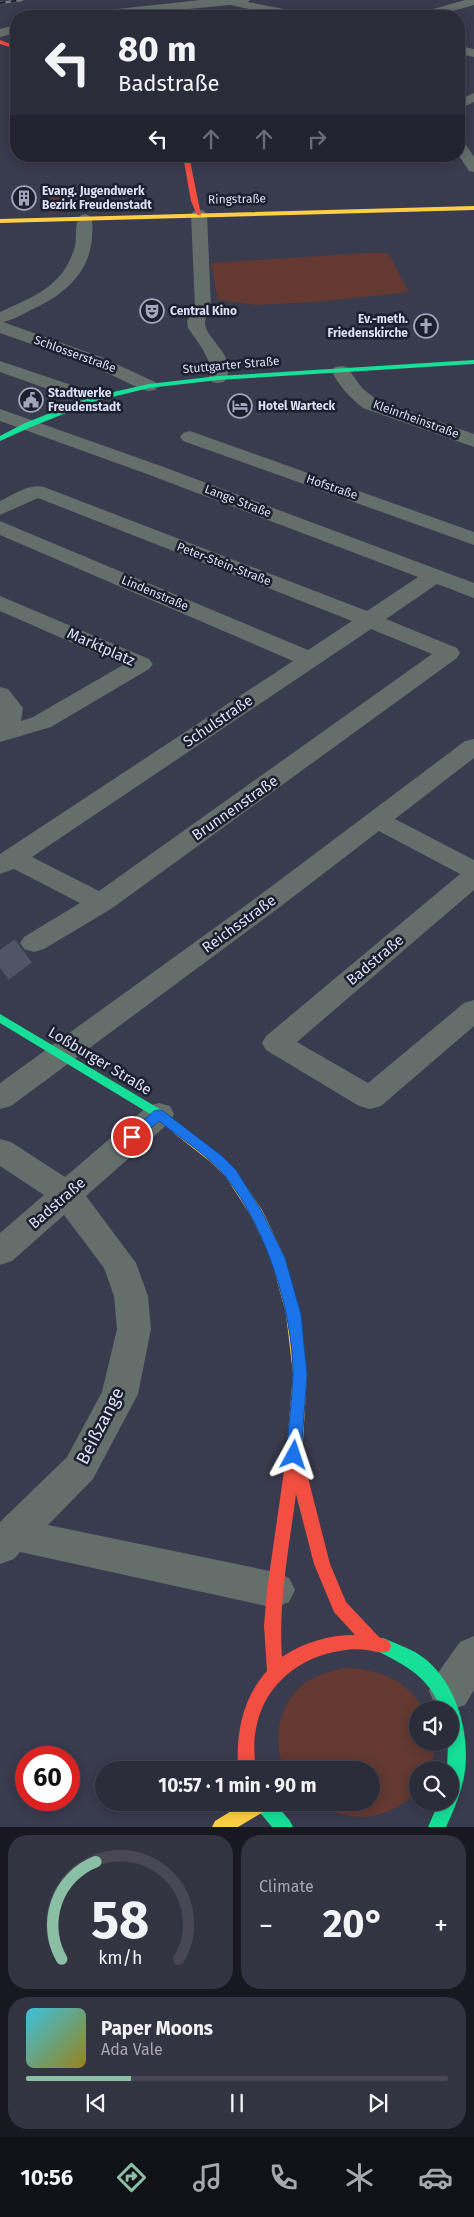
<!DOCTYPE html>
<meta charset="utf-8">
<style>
body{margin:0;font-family:"Fira Sans",sans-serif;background:#333442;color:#f1f3f6;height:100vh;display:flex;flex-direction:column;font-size:19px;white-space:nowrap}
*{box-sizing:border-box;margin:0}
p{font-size:16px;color:#a6a7af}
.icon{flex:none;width:28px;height:28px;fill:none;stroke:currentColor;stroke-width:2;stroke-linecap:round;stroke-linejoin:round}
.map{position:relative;height:1827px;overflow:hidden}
.details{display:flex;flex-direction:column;gap:8px;padding:8px;background:#181820;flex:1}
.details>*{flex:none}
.hud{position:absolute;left:10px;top:10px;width:455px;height:152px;border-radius:20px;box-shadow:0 2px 12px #0003,0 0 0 1px #474854;background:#2b2c3a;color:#f1f3f6;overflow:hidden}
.tools{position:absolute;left:409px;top:1701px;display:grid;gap:10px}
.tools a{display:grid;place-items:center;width:50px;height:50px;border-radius:50%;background:#2b2c3a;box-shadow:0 2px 12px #0003,0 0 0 1px #474854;font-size:25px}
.speed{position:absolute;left:15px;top:1746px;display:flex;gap:10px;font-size:25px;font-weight:700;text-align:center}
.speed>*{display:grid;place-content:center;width:65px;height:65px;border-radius:50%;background:#2b2c3a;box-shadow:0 2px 12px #0003,0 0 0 1px #474854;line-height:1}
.speed .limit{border:8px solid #d22;background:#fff;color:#111}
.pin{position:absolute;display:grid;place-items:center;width:42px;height:42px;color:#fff;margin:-21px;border:2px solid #fff;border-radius:50%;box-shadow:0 1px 5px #0007}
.me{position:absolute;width:55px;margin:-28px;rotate:5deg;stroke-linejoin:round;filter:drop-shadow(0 0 4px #0008)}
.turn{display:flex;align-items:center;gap:18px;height:105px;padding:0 25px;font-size:22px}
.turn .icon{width:65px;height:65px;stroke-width:2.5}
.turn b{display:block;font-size:35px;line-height:42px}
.lanes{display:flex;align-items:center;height:48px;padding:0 25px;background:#0003;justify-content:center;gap:25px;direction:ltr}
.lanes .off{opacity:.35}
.big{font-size:38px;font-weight:700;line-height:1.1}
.details .widget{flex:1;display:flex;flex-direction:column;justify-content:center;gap:8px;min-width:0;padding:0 18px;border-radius:20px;background:#333442}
.details .dial{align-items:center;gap:0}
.dial svg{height:130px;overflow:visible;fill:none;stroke:#474854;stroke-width:7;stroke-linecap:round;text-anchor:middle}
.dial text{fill:#f1f3f6;stroke:none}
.song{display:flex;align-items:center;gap:15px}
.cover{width:60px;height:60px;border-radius:8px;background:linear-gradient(135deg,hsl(190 70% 55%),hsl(50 70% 35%))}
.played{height:5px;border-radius:2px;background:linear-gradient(90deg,#8abfa5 25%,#474854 25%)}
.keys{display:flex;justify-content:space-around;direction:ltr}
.heat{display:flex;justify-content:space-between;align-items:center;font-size:28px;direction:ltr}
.details .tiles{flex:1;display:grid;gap:8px;grid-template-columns:1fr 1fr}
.widget:last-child{grid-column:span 2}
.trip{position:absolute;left:95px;top:1761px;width:285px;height:50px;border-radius:25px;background:#2b2c3a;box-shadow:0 2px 12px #0003,0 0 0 1px #474854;font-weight:700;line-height:50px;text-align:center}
.tabs{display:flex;height:80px;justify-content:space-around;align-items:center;background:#111217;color:#a6a7af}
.tabs .icon{width:35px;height:35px}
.tabs .active{color:#8abfa5}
.tabs b{font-size:22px;color:#f1f3f6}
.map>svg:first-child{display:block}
.green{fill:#633931}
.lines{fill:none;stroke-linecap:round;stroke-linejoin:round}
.street-tunnel{stroke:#515467;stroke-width:29;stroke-dasharray:29 14;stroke-linecap:butt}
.street{fill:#646e6b;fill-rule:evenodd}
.fast{fill:#16e098;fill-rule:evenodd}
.slow{fill:#ffcf43;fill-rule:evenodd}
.jam{fill:#f24e42;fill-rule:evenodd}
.rail-casing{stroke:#747a7e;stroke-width:2.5}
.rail{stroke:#1c1f2e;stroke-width:2;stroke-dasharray:5.5;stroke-linecap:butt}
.route{fill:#1a73e8;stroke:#114b97}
.labels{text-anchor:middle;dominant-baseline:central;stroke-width:5;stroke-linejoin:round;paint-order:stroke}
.far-poi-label{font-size:12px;font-weight:bold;fill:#dbdff5;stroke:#1c1f2e;text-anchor:start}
.far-street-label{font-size:12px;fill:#dbdff5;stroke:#1c1f2e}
.street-label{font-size:15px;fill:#dbdff5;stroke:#1c1f2e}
.near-street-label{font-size:18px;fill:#dbdff5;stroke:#1c1f2e}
</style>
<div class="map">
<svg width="474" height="1827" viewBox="0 0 474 1827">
<rect width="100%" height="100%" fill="#393b4e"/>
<path class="green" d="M51,193c13,0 16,8 16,19l-16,1z
M366,253h22l21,39 -93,10 -60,3 -38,-5 -7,-37z
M344,1668c36,1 61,11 81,42h-7v32l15,1 1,11 -5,16h-11c0,6 1,14 0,19 -3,7 -12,12 -18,16 -30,19 -57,13 -87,-2l58,-1v-32h-86c-14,-27 -6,-69 20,-87 12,-8 25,-12 39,-15z"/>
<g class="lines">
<path class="street-tunnel" d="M0,968l34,-25"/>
<path class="street" d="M200,0h50l-2,2 51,10 6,4h-23l-52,-11 -114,11h-32l6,-4z
M465,0h9v5l-39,11h-18l2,-3z
M16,25v8l-16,4v-8z
M459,46l15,3v8l-15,-3z
M474,93v9l-15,7v-9z
M459,141l5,1 10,15v15l-5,-1 -10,-15z
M199,209l5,2 3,3 4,94c-2,4 -6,10 -6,14 -1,17 36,35 19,60l-6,1 -6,-1 -3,-4 2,-12 -9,-18 -14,-20 -1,-7 8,-13 -4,-94 3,-3z
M85,214l5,2c4,6 2,15 2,22 -3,37 -30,58 -61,72 -9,5 -19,10 -28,12l98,35 54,25 3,4 -3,4 -6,1 -6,-1 -55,-26 -88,-31v-21c35,-16 64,-26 75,-66 2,-9 -1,-22 5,-30z
M0,361l101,34 2,4 -2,4 -7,2 -7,-2 -87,-31z
M341,366l6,1 15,21 15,12 97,34v13l-111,-39c-13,-11 -24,-21 -31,-37l3,-4z
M0,409l161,57 313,117v15l-37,-14 -51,35 71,29 3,5 -3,5 -346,251 -67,40 -10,3 -10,-3 -4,-6 4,-6 56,-34 -66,-34 -14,5v-20l293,-193 -293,-126v-14l308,129 44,-29 -314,-123 -38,17v-14c13,-6 29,-18 44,-14l323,124 51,-34 -271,-103 -147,-53zM371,629l61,25 -333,237 -67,-34z
M190,431l284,101v13l-291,-104 -3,-4 3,-4z
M0,596l149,63 4,5 -4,5 -98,58 -51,15v-55l8,2 15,19 -2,13 12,-4 90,-52 -123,-54z
M474,739v19l-79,61 79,41v30l-177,152 71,41 96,-80 10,-3v26l-93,80 -11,3 -11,-3 -93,-56 -4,-7 4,-7 194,-162 -81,-43 -99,76 -269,199 -11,3v-26l260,-188 205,-154z
M159,1103l11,3 4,8 -4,8 -84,74 50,67 12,33 3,33 -13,65 -45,85 -45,46 227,47 14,6 6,12 -6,12 -14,6 -255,-56 -6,7 -14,5v-42l67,-65 35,-65 15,-63 -3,-33 -10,-28 -40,-53 -52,46 -12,4v-32l44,-38 -44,-29v-27l11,3 54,35 83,-71z
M474,1636v54l-9,15 -15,5 -15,-5 -6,-14 6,-14 25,-35z"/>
<path class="fast" d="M474,360v4l-256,16 -69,8 -53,13 -65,26 -31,14v-5l25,-13 66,-26 58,-13 69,-8z
M0,1014l163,97 22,17 1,3 -1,3h-10l-20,-17 -155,-94z
M383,1638c10,4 22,9 32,14 40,23 57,81 49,125 -4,18 -10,33 -18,50h-18l11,-25h11v-32h-3l1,-28h2v-32h-9c-11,-32 -35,-45 -64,-59l-2,-5 2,-5z
M253,1802h21l16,19 3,6h-21l-16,-19z"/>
<path class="slow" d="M474,206v4l-474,13v-4z
M180,1126l5,2 37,29 14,14 26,39 23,48 15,56 7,60 -5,83 -3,5 -5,1 -5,-1 -3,-5 7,-83 -7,-60 -15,-56 -20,-42 -25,-39 -14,-14 -37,-29 -1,-3 1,-3z
M246,1802l25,1 -3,6 -30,18h-26l3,-6z"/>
<path class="jam" d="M0,40l16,6v3l-16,-5z
M183,156h6l12,59h-4l-6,-14z
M294,1451l5,1 2,9 4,5 25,98 16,38 33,35 10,4 2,5 -2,5c-8,3 -14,0 -22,-1 -9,-1 -18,-1 -27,1 -40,6 -74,33 -83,73 -4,15 -3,31 -1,46h-18c-2,-37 4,-71 29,-99l-3,-45 3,-36 19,-133 3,-5zM296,1494l18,70 18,43 2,5 21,23c-26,0 -51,7 -73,22 -4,-55 7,-108 14,-163z"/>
<g class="rail-casing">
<path id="rail" d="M0,3l22,-3"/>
</g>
<use href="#rail" class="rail"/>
</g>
<path class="route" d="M159,1110l4,1 59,45 14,14 25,40 24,48 16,56 6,60 -6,81 -2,4 -5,2 -6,-2 -2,-4c2,-26 6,-53 7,-80 0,-64 -27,-147 -67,-198 -18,-22 -45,-38 -67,-56l-22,19h-9l-2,-3 2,-3 26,-23z"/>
<defs>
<g id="building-ring" transform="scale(1.25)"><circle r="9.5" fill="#1c1f2e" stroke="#a2a6bb" stroke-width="1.5"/><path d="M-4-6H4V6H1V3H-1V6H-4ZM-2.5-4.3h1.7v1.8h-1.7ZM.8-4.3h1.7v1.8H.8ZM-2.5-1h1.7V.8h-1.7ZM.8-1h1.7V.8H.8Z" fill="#a2a6bb"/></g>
<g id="theatre-ring" transform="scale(1.25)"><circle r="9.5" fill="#1c1f2e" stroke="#a2a6bb" stroke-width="1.5"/><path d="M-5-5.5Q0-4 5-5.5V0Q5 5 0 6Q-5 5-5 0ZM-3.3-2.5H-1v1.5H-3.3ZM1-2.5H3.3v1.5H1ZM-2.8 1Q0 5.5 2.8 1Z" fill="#a2a6bb"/></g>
<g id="church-ring" transform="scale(1.25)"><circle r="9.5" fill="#1c1f2e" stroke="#a2a6bb" stroke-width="1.5"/><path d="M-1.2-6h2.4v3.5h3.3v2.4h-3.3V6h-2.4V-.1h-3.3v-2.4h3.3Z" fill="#a2a6bb"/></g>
<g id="civic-ring" transform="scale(1.25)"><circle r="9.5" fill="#1c1f2e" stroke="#a2a6bb" stroke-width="1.5"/><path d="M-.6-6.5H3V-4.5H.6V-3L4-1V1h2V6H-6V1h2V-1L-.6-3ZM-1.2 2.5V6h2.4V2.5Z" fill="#a2a6bb"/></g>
<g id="hotel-ring" transform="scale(1.25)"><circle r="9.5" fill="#1c1f2e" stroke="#a2a6bb" stroke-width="1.5"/><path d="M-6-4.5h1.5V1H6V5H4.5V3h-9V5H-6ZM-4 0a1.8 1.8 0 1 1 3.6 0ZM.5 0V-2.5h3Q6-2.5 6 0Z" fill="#a2a6bb"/></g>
</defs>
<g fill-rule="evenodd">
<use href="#building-ring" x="24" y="198"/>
<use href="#theatre-ring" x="152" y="311"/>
<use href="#church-ring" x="426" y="326"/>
<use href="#civic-ring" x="31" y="400"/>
<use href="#hotel-ring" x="240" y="406"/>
</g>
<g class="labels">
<g class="far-poi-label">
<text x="42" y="191">Evang. Jugendwerk<tspan x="42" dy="14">Bezirk Freudenstadt</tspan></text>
<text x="170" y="311">Central Kino</text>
<text x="408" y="319" text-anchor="end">Ev.-meth.<tspan x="408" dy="14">Friedenskirche</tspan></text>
<text x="48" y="393">Stadtwerke<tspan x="48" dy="14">Freudenstadt</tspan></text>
<text x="258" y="406">Hotel Warteck</text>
</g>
<g class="far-street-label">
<text transform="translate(237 199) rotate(-1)">Ringstraße</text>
<text transform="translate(75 354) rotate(20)">Schlosserstraße</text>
<text transform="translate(231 365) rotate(-5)">Stuttgarter Straße</text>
<text transform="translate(416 419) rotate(20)">Kleinrheinstraße</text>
<text transform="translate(332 487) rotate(19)">Hofstraße</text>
<text transform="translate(238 501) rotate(21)">Lange Straße</text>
<text transform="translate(224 564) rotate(21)">Peter-Stein-Straße</text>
<text transform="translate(155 593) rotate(23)">Lindenstraße</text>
</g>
<g class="street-label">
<text transform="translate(101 647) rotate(24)">Marktplatz</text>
<text transform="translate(218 721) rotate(-34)">Schulstraße</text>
<text transform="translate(235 808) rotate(-35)">Brunnenstraße</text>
<text transform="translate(239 924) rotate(-36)">Reichsstraße</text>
<text transform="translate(375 960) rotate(-40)">Badstraße</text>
<text transform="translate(100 1061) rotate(31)">Loßburger Straße</text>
<text transform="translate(57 1203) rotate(-41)">Badstraße</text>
</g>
<g class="near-street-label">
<text transform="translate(100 1426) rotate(-63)">Beißzange</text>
</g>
</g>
</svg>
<div class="tools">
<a><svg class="icon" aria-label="sound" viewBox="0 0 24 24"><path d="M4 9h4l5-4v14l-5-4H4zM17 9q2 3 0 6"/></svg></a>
<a><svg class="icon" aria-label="search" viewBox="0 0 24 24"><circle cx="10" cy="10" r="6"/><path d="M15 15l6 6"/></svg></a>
</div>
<div class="speed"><div class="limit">60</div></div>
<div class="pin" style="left:132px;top:1137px;background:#d93025"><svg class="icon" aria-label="arrive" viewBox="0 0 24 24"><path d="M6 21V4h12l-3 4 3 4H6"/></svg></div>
<svg class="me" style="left:294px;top:1455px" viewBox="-20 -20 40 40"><path d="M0-17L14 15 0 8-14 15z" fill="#1a73e8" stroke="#fff" stroke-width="4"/></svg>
<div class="trip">10:57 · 1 min · 90 m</div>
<div class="hud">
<div class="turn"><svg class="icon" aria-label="left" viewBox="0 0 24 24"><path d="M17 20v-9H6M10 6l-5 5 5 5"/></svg><div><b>80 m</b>Badstraße</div></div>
<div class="lanes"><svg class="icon" aria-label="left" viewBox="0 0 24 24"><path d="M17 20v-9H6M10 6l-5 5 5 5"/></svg><svg class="icon off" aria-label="ahead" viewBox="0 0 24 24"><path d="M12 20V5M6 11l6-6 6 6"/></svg><svg class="icon off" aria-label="ahead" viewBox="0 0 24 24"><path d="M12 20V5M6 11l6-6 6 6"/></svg><svg class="icon off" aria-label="right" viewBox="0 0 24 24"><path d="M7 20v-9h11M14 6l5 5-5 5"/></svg></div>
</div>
</div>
<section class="details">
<div class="tiles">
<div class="widget dial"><svg viewBox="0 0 100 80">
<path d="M14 69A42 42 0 1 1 86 69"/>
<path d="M14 69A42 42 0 0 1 35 9" stroke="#8abfa5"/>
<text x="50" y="56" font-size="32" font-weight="700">58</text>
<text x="50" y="72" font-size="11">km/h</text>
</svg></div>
<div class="widget"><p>Climate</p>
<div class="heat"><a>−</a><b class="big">20°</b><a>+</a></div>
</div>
<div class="widget">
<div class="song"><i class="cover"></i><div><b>Paper Moons</b><p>Ada Vale</p></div></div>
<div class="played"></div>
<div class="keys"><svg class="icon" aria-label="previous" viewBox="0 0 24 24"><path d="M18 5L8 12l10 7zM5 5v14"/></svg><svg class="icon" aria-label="pause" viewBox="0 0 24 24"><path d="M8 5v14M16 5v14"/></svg><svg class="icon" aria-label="next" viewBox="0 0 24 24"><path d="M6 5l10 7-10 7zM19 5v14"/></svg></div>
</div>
</div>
</section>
<nav class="tabs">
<b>10:56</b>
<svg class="icon active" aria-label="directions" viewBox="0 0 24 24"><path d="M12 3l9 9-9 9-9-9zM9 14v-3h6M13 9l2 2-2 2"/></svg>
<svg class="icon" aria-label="music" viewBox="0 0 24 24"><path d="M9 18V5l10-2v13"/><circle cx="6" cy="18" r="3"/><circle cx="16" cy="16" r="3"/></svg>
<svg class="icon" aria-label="phone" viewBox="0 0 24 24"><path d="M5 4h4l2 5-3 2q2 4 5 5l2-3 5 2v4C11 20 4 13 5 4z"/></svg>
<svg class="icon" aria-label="climate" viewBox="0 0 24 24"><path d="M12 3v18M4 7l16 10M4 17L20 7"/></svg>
<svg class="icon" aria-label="car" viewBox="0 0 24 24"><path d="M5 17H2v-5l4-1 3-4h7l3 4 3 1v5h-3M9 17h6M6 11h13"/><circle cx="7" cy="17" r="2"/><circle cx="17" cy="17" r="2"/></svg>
</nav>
